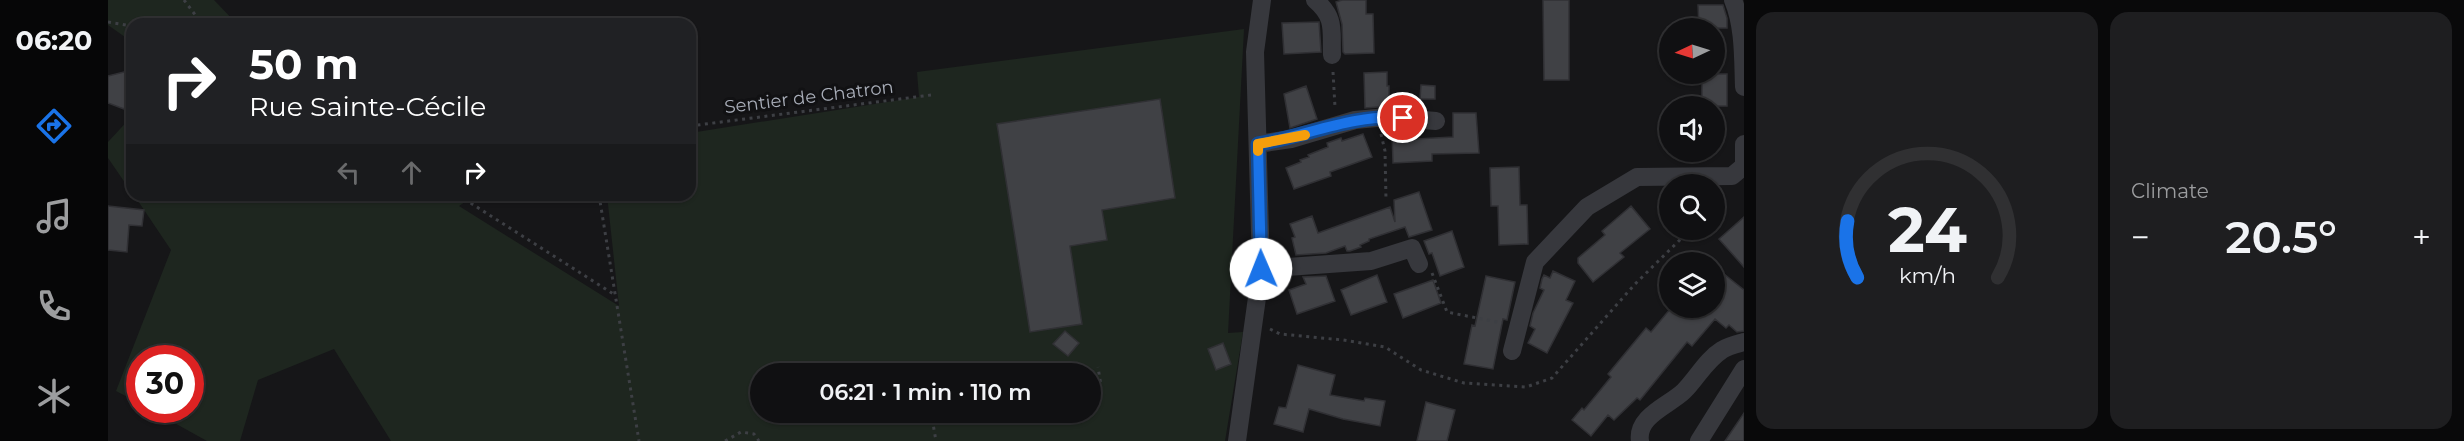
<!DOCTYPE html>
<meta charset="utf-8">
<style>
body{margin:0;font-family:Montserrat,sans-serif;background:#1e1e20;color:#f1f3f6;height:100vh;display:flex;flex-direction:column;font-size:22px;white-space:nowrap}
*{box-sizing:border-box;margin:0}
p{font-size:20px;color:#9c9d9f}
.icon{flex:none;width:33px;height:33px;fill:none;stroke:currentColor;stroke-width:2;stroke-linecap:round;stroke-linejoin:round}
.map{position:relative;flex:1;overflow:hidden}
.side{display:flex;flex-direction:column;gap:12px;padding:12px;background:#09090a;width:720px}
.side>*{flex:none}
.hud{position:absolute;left:18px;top:18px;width:570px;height:183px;border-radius:18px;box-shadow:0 2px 4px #0004,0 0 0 2px #303032;background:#202124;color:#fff;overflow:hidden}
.needle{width:39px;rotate:266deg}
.fabs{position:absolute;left:1551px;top:18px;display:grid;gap:12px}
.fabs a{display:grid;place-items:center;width:66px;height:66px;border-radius:50%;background:#101012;box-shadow:0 2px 4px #0004,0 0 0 2px #303032;font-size:30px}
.speed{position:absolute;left:18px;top:345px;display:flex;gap:12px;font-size:30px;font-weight:700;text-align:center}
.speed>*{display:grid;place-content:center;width:78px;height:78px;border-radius:50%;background:#101012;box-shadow:0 2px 4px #0004,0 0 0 2px #303032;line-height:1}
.speed .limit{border:9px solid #d22;background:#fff;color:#111}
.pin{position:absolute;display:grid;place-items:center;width:51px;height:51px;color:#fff;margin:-26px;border:3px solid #fff;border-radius:50%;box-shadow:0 2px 6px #0007}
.me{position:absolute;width:66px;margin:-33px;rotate:359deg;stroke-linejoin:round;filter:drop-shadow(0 0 4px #0008)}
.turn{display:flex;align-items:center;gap:21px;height:126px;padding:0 24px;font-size:27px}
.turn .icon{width:78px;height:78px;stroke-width:2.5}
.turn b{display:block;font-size:42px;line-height:51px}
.lanes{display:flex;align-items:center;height:57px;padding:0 24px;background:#0003;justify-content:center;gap:30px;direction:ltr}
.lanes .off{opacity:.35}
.big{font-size:45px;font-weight:600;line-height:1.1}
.side .card{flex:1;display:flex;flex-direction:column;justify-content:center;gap:9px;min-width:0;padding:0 21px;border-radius:18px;background:#1e1e20}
.side .dial{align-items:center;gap:0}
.dial svg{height:156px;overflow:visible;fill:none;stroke:#303032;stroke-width:7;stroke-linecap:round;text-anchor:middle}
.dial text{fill:#f1f3f6;stroke:none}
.heat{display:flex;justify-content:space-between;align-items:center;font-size:33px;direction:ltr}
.side .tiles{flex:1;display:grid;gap:12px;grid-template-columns:repeat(2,1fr)}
.trip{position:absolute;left:642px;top:363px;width:351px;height:60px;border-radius:30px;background:#101012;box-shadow:0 2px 4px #0004,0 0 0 2px #303032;font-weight:600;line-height:60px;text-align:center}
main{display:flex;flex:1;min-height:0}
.dock{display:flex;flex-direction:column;width:108px;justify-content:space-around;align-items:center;background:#060607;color:#9c9d9f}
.dock .icon{width:42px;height:42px}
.dock .selected{color:#1a73e8}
.dock b{font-size:27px;color:#f1f3f6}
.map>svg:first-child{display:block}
.green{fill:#1e261f;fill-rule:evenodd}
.building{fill:#404145;stroke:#303034;stroke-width:1.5}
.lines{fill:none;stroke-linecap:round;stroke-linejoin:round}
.path{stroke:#3d3f44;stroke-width:3;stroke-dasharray:3 4.5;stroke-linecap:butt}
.minor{stroke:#37383d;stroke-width:18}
.route-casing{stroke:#114b97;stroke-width:15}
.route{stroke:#1a73e8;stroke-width:10}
.slow{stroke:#f59e0b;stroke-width:10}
.labels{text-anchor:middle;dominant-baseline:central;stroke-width:6;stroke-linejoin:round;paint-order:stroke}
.street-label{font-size:18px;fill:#a8adb8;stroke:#111113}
</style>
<main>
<nav class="dock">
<b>06:20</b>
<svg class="icon selected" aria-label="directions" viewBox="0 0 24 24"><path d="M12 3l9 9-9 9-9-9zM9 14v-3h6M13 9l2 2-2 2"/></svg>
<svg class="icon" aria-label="music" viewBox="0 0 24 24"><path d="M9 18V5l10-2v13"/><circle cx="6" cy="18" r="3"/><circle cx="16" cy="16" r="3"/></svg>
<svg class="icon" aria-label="phone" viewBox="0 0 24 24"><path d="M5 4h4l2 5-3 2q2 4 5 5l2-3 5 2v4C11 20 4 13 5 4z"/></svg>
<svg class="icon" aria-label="climate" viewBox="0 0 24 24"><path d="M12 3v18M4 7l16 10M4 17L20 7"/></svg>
</nav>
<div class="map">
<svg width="1636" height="441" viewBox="0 0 1636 441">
<rect width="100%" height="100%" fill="#161618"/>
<path class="green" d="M0,0h106l23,24h-105v18l-24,-17z
M1136,29l-16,304 15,-1 -18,109h-834l-57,-92 -76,31 -18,61h-33l-56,-31h39v-52h-50l-1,45 -23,-12 55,-141 -37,-55h337l2,1 -14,10 160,100 -12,-111h83v-62l229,-36 -2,-25zM652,374h330v38h-330z
M24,116v77l-24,-35v-16z"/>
<path class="building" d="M1234,0h24v14h7l1,39 -29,1 -2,-2 -1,-28 -6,-22z
M1435,0h26v80h-25z
M1590,5h25l4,13v10h-28z
M1211,22l2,30 -37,2 -2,-31z
M24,70v19l-8,20 -16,-6v-27z
M1279,72v14h2v10h3l1,10 -28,2 -1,-35z
M1594,74h25v32h-25z
M1313,85l14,1v13h-15z
M1198,86l11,33 -27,9 -6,-34z
M1052,99l15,99 -73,12 5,30 -37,6 12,78 -52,8 -33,-208z
M1345,113h23l3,40 -47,1v7l-39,2 -1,-30h14v3h10v3l37,-2z
M1255,134l9,23 -42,15 1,4 -37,13 -8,-21 15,-6 -1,-2 9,-3 -1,-2 20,-8 -1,-4 14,-5 1,3z
M1411,167l1,38h7l1,39 -29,1 -1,-39h-7l-1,-38z
M1311,192l13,38 -23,7 -4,-10 -36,12v2l-9,4 1,2 -11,4h-3l-2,-5 -19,7 -30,2 -4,-17 3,-1 -5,-13 22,-8 6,17 72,-26 5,15 -1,-22z
M0,206l36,4 -2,16 -13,-1 -2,27 -19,-2z
M1523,206l19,23 -30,24 4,4 -31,25 -15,-19v-5l27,-23 -3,-4z
M1636,217v50l-25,-28z
M1344,231l12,36 -24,9 -8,-23 -3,1 -5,-13z
M1606,266l30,24v41l-7,1 -8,-7 -3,3 -11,-9 -23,27 -5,-4 -47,58 -3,-2 -23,22 -6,-5 -17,21 -19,-16 10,-12 2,2 27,-33 -3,-3 38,-46 5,4 20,-24h43z
M1445,271l22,10 -9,19 7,3 -26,50 -19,-10 7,-14 -5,-3 3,-13 11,-23 -4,-2 2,-9 2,-4 6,3z
M1269,275l10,27 -36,13 -10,-25z
M1218,276l9,25 -38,13 -8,-24 17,-6 -3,-7z
M1378,276l29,6 -8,38 -4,-1 -10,50 -29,-5 8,-39 3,1z
M1325,280l8,23 -38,15 -9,-24z
M957,331l14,12 -11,13 -15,-12z
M1115,343l8,21 -15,6 -8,-21z
M1190,365l37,10 -5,20 34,6 1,-3 20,3 -5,25 -37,-7 -34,-10 -6,23 -29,-8 5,-17 7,1z
M1318,402l29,8 -8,31h-30z
M1636,413v28h-19z"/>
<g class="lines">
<path class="path" d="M76,0l18,24
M0,22l24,4
M1225,72l2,35
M582,126l241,-31
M1273,134l4,17 1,49
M350,195l157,100
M491,195l40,246
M1324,273l15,39 55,11
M1162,329l10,5 63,6 42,7 36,23 43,13 62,4 26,-9 83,-94 55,-54
M982,386h11l-3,-19
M823,412l5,29
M617,441l16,-9 13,2 5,7"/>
<path class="minor" d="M1207,0c21,18 16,30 17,55
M1625,0c11,26 10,59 11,87
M1150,144l33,-5 64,-19 32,-3 49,4
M1636,166v-22
M1153,269l110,-8 41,-13 7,16
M1404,351l23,-89 52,-55 50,-30 95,-1 12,-10
M1129,441l24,-172 -6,-217 7,-52
M1532,441c-4,-25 30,-36 44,-50 13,-13 22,-31 38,-41 6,-4 15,-6 22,-8
M1591,441l45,-72"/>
</g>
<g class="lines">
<g class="route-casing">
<path id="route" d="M1153,269l-3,-125c49,-8 95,-30 145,-26"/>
</g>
<use href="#route" class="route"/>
<path class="slow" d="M1150,151v-7l47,-9"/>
</g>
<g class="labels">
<g class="street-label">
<text transform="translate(701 97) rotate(-7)">Sentier de Chatron</text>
</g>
</g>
</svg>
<div class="fabs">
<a><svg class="needle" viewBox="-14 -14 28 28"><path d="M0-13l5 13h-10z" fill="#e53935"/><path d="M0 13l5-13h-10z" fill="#9c9d9f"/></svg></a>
<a><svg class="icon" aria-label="sound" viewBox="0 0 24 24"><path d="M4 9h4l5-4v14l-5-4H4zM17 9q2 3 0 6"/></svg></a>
<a><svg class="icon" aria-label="search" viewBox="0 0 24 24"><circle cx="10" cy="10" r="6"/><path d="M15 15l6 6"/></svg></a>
<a><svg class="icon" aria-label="layers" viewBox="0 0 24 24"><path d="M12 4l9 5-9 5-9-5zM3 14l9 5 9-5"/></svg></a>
</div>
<div class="speed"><div class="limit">30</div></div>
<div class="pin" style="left:1295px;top:118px;background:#d93025"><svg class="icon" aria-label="arrive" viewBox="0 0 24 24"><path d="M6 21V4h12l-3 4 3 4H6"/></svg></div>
<svg class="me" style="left:1153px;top:269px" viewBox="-20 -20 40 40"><circle r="19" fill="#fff"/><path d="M0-13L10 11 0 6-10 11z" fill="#1a73e8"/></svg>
<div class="trip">06:21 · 1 min · 110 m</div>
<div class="hud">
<div class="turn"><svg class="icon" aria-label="right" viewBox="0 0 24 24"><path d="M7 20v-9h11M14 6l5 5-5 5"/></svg><div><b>50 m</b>Rue Sainte-Cécile</div></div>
<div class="lanes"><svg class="icon off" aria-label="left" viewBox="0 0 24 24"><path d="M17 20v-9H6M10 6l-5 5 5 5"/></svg><svg class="icon off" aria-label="ahead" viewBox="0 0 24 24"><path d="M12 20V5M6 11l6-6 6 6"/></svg><svg class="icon" aria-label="right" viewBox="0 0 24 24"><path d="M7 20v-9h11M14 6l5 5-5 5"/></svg></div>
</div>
</div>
<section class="side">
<div class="tiles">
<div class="card dial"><svg viewBox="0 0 100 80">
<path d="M14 69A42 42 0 1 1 86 69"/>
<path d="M14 69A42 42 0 0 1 9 40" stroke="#1a73e8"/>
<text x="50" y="56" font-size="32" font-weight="700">24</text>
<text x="50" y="72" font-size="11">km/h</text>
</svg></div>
<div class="card"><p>Climate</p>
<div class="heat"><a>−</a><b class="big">20.5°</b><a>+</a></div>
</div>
</div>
</section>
</main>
